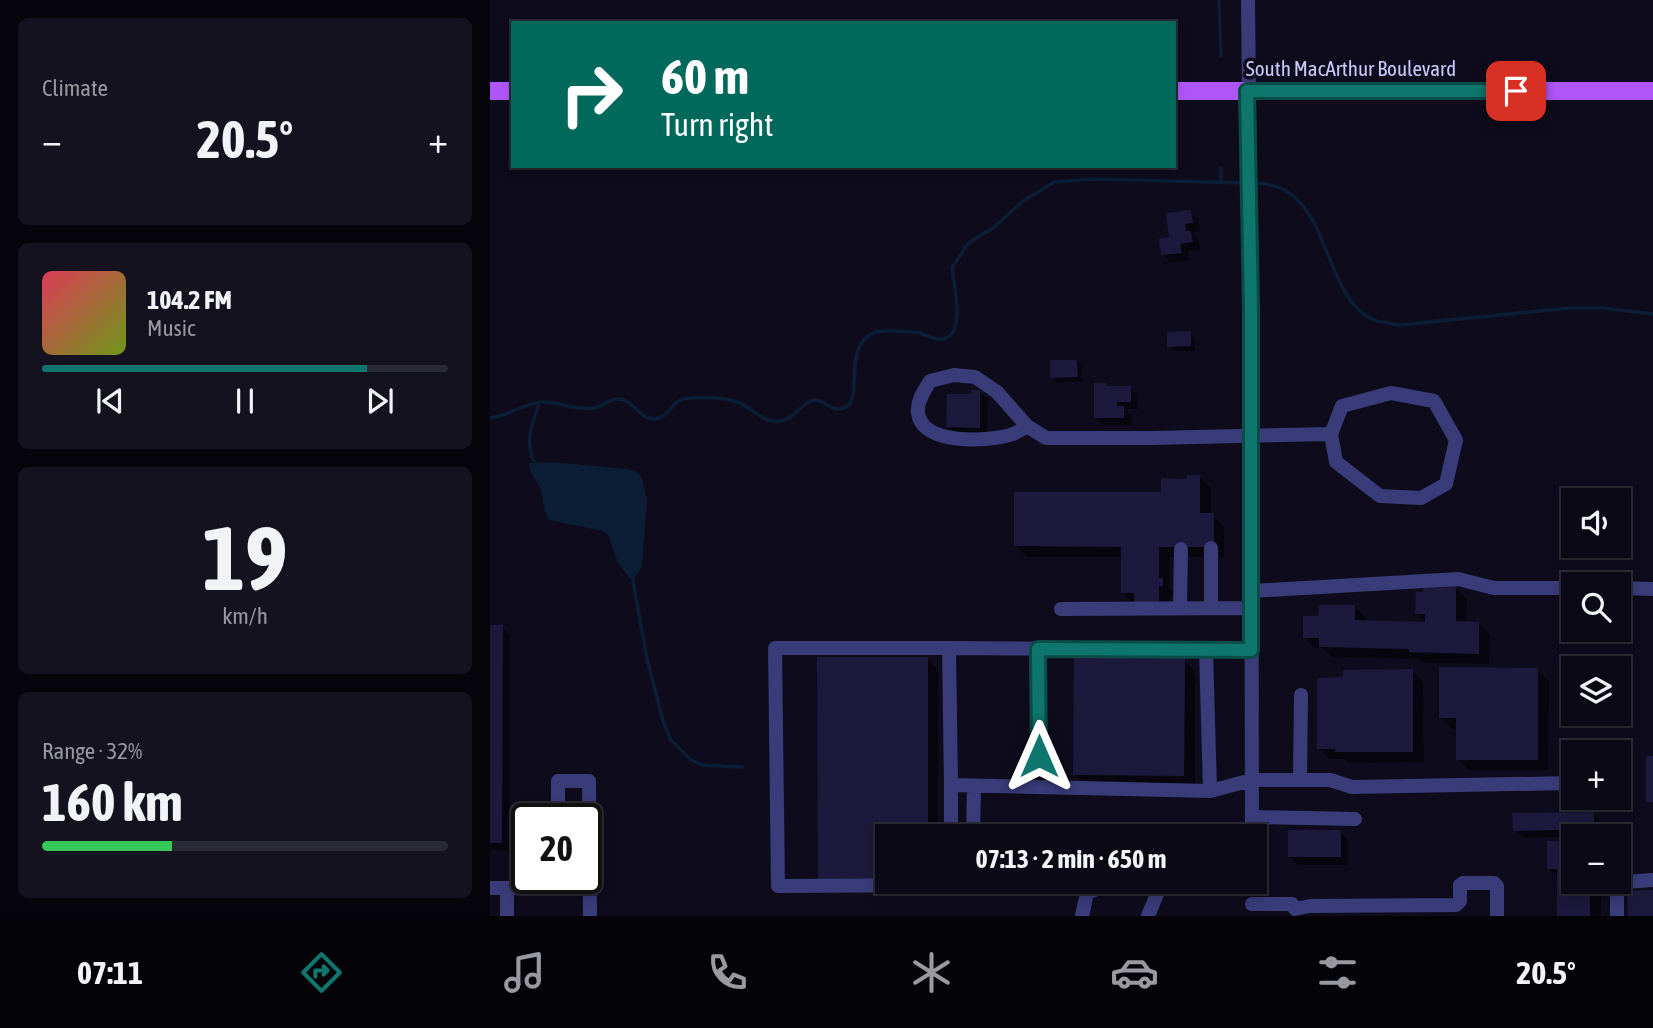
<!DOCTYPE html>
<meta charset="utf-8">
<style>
body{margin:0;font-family:"Asap Condensed",sans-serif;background:#13121e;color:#f1f3f6;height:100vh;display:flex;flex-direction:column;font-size:26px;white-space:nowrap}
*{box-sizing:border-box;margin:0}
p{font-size:23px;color:#999aa0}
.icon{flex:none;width:38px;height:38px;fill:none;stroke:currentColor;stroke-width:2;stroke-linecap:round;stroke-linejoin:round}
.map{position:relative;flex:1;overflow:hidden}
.panel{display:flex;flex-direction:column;gap:18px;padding:18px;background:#06050c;width:490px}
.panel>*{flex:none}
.guide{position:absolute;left:21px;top:21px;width:665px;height:147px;border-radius:0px;box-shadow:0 4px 10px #0003,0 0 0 2px #2a2a34;background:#00695c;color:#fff;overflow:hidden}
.tools{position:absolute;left:1071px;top:488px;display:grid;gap:14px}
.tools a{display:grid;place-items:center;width:70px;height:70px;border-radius:0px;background:#0a0915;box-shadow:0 4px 10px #0003,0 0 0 2px #2a2a34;font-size:35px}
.speed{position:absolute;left:21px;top:803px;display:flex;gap:14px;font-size:35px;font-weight:700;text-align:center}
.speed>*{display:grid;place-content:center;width:91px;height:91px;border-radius:50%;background:#0a0915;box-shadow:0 4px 10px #0003,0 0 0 2px #2a2a34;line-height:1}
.speed .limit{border:4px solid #111;border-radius:10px;background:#fff;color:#111}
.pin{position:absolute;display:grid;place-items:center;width:60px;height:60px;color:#fff;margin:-30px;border-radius:14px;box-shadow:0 4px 10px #0006}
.me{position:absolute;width:77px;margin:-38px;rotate:0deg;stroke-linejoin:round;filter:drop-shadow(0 0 5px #0008)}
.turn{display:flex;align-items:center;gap:24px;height:147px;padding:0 35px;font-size:32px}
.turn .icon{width:91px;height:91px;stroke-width:2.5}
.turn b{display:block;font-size:49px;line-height:60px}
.big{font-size:52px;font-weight:700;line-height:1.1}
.panel .card{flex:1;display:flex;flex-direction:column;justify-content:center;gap:10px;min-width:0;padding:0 24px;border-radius:10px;background:#13121e}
.panel .dial{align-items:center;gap:0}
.dial b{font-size:91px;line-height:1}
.song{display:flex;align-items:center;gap:21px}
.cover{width:84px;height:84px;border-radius:10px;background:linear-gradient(135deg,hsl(350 70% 55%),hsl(80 70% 35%))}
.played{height:7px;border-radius:4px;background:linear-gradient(90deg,#0f766e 80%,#2a2a34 80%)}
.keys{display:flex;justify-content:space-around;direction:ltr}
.heat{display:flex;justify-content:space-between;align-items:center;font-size:38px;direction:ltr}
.charge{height:10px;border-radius:5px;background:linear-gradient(90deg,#34c759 32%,#2a2a34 0)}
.trip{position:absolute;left:385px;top:824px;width:392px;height:70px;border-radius:0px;background:#0a0915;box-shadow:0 4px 10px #0003,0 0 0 2px #2a2a34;font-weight:700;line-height:70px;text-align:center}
.tab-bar{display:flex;height:112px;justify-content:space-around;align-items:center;background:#040408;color:#999aa0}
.tab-bar .icon{width:49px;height:49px}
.tab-bar .selected{color:#0f766e}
.tab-bar b{font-size:32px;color:#f1f3f6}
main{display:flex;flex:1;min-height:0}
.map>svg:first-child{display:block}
.water{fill:#0b1e36}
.shadow{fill:#0007}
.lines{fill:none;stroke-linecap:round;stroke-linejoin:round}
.stream{stroke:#0b1e36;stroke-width:3.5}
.building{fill:#1d193c}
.minor{stroke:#393c79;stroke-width:14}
.major{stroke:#ae56f7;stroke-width:18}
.route-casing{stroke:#0a4d48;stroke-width:18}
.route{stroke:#0f766e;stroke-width:12}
.labels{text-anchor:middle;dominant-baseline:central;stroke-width:7;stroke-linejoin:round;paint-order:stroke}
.street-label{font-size:21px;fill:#cbcafc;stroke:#0e0c1c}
</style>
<main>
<section class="panel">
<div class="card"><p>Climate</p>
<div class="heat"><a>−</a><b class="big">20.5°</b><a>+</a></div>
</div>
<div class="card">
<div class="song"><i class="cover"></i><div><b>104.2 FM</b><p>Music</p></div></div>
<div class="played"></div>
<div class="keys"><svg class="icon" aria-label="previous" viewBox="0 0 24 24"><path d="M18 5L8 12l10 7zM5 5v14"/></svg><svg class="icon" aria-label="pause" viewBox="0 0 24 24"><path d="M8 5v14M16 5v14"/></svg><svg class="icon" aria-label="next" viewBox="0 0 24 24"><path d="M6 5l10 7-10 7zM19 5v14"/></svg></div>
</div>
<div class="card dial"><b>19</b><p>km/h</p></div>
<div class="card"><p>Range · 32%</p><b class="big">160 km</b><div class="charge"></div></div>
</section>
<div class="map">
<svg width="1163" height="916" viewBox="0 0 1163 916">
<rect width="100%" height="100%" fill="#0e0c1c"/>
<path class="water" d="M39,463h34l64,6 10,3 5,6 5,23 -5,65 -8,13 -4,-1 -12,-15 -9,-27 -6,-5 -54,-11c-6,-9 -5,-19 -8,-29 -3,-10 -12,-18 -12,-28z"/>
<path class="shadow" d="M700,212l8,8 2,11 -8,1 7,9 1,9 -12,1 1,9 -18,3 -8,-9z
M700,333l5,5v13h-21l-5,-5z
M587,361l5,5v16h-25l-5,-5z
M616,385l3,3h21l8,8v13h-14l8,7v9h-29l-8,-8z
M490,392l8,8 -1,35h-31l-8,-9 25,-30z
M710,477l11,11v27l13,11v31h-55v30l4,4v6h-4v15l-35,-8 -11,-11v-36h-96l-11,-11 147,-52z
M966,588l11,11 -1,24 13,1 11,11 -1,29 -67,-1 -4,-4 -86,-2 -9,-9h-8l-11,-11 16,-19 35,-11 11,11v4l61,2 -10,-11z
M0,627h12l8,8 -1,215h-19z
M437,658l11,12v166h-51v46h51v12h-24l-3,-3h-81z
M694,660l11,11v115h-109l-11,-11z
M1047,669l12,12 -1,89h-79l-11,-11v-30h-6l-11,-12z
M922,671l11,11 1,80 -76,1 -4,-4h-14l-11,-11z
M1103,814l8,8v14l-78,2 -9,-8z
M850,832l8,8v25h-50l-8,-8z
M1058,842l25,1v39h28v34h-42v-38l-11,-10z"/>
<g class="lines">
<path class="stream" d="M729,0l2,56
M731,168v14
M765,183c78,1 64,111 117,136 8,4 19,4 27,6l171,-17h34l49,6
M0,418c18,-2 33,-14 51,-16 17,-1 36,9 53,6 9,-1 14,-9 24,-9 16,0 21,21 36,20 16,-1 18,-21 35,-21 14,-1 34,-1 48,4 15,5 25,21 42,19 16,-1 24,-21 36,-21 11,0 17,13 29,8 21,-8 -3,-59 29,-75 6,-3 14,-2 21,-2 9,1 18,0 26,2 7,2 13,7 21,6 26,-1 13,-55 11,-71l15,-23 9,-7 17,-10 29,-26 32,-20 39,-3 154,4
M47,466c-14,-19 -5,-43 2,-62
M142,575l14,79 17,67 8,19 20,20 11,5 40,2"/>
</g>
<path class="building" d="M701,210l2,13 -8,1 1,7h5l2,11 -13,2 2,9 -21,2 -2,-16 10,-2 -3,-24z
M701,331v15l-24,1v-15z
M560,360h27l1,17 -28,1z
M604,383h13v3h24v16h-14v4h7v12h-30z
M481,390h9v38l-34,-1 1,-33h24z
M697,475h13v38h14v34h-55v31h4v8h-4v16h-25v-9h-13v-46l-107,-1v-54h147v-14l26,1z
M934,586h32v35l23,1v32l-70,-2v-3l-90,-2v-9h-16v-22h15l1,-11h36v15l70,2v-8h-10l1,-22h7z
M0,625h13l-1,218h-12z
M327,657h111v179h-41v45h-69z
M584,658h111l-1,118 -111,-1z
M949,667l99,1v92h-82v-42h-17z
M923,669v83h-78v-3h-18v-71l26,-1v-7z
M1156,756h7v46h-7z
M1104,812v17l-81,2 -1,-18z
M798,830h53v27h-53z
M1057,841h26v41h17v34h-33v-47h-10z
M1163,890v26h-25l-1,-25z"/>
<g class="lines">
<path class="minor" d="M758,0l3,310 1,526
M537,426c-4,3 -9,6 -14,8 -23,8 -94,12 -95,-23 -1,-11 7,-21 12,-30l24,-6 21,2 22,15 30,34 19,12h106l179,-4 11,-28 49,-13 43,8 22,39 -10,44 -25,14 -41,-2 -44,-34 -5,-28
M721,548v60
M1129,588l34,1
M761,591l207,-12 36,9h79
M690,608l1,-59
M571,609l190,-1
M459,648h-174l3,238 187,-1 2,-3
M548,649l1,107
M716,650l4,141
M761,650l-302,-2 2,137 259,6 42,-11h78l22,7 221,-4
M810,780l1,-85
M762,817l103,2
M68,819v-38h31l1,135
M461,836v-51
M483,836l1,-50
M69,887h31
M0,888h17v28
M17,888l52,-1v-9
M762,904h40l3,5 15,-3 146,-1 4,-4v-16l3,-2h31l3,3v30
M592,916l5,-23 10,-4 155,-1
M658,916l11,-27
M1127,916v-27l7,-7 29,-2"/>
<path class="major" d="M0,91h23
M684,91h479"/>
</g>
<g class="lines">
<g class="route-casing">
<path id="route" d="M549,756l-1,-107 213,1v-340l-4,-219h269"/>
</g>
<use href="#route" class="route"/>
</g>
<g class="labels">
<g class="street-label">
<text x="861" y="68">South MacArthur Boulevard</text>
</g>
</g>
</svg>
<div class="tools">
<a><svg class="icon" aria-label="sound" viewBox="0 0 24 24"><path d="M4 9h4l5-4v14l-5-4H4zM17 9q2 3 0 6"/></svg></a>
<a><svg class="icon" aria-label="search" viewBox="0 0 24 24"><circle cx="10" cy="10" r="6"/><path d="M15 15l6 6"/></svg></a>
<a><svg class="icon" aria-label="layers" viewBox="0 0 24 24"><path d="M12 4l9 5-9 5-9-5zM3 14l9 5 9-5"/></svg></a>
<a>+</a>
<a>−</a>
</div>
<div class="speed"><div class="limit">20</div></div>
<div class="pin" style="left:1026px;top:91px;background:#d93025"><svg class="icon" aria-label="arrive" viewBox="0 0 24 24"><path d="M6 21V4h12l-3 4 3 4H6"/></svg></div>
<svg class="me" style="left:549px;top:756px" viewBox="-20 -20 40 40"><path d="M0-17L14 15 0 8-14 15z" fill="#0f766e" stroke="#fff" stroke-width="4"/></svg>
<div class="trip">07:13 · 2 min · 650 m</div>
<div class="guide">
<div class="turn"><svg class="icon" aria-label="right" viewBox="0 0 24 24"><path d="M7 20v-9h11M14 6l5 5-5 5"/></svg><div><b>60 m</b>Turn right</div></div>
</div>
</div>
</main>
<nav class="tab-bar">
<b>07:11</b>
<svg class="icon selected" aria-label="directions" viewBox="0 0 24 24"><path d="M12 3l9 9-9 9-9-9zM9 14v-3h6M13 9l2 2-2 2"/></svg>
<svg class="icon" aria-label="music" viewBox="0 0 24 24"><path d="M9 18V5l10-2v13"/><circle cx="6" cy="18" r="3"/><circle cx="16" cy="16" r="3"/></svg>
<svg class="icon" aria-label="phone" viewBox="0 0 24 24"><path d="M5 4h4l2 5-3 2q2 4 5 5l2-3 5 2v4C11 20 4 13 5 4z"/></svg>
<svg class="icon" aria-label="climate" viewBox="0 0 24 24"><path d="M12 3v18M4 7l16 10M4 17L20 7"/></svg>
<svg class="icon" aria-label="car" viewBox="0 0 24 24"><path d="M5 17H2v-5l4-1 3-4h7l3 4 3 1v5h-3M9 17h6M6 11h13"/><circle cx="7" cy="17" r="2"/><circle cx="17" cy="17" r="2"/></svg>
<svg class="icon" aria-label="filters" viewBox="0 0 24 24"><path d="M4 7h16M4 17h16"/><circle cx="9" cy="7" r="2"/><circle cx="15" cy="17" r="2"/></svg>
<b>20.5°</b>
</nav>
